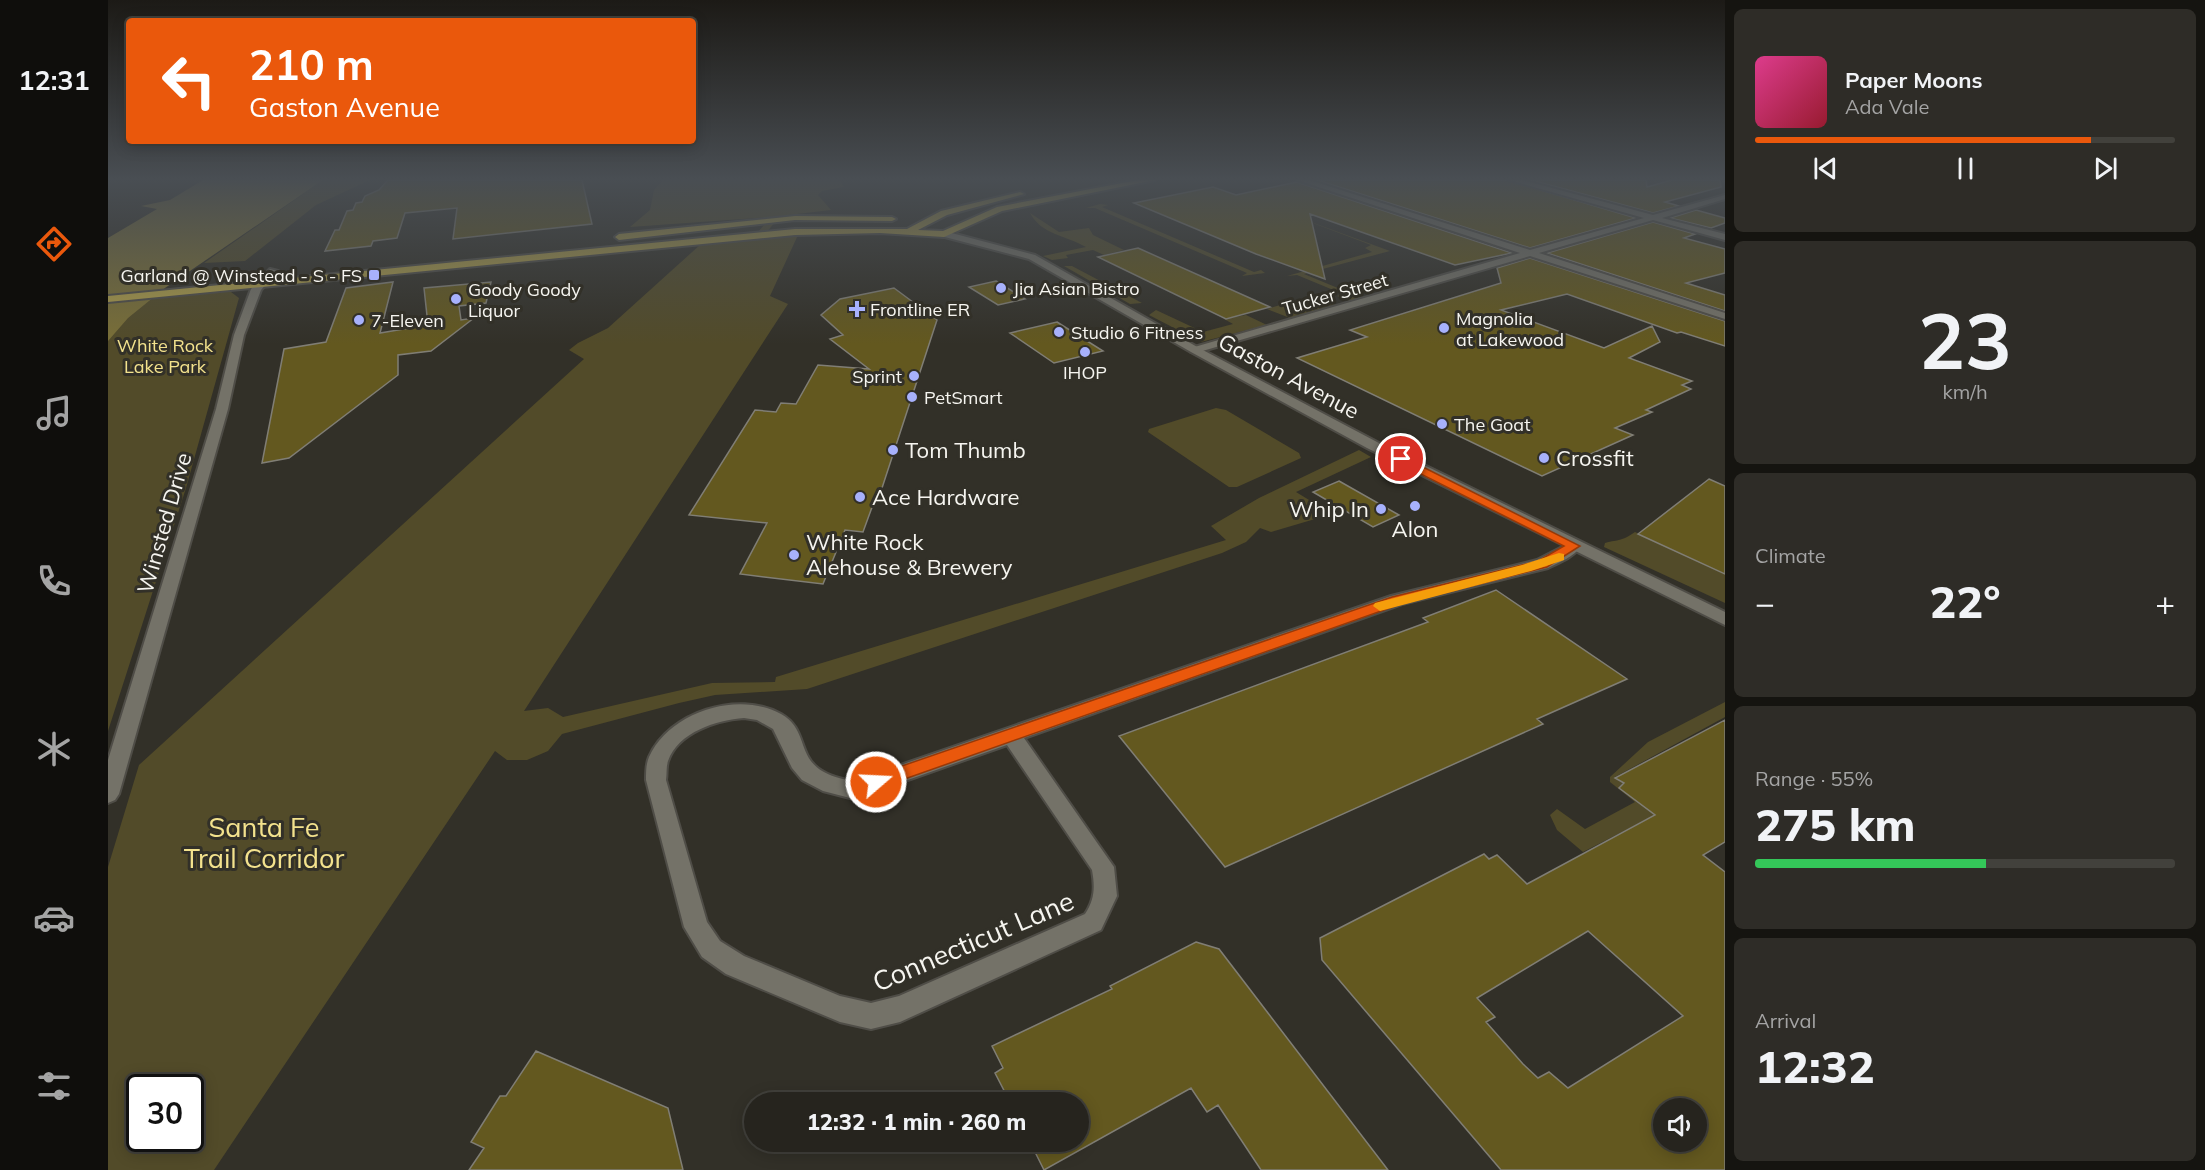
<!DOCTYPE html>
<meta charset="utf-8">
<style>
body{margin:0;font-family:Mulish,sans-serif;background:#2e2c27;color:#f1f3f6;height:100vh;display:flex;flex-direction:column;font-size:22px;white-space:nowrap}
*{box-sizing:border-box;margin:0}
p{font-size:20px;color:#a4a4a4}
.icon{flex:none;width:33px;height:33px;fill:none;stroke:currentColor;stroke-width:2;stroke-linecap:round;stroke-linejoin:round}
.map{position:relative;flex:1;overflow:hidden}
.details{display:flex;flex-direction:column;gap:9px;padding:9px;background:#151410;width:480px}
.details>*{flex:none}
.banner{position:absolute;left:18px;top:18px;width:570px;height:126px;border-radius:6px;box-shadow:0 3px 15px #0003,0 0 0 2px #42413c;background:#ea580c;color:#fff;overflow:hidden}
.tools{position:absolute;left:1545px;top:1098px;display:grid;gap:12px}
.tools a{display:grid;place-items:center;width:54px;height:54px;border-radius:50%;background:#26241e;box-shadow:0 3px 15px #0003,0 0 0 2px #42413c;font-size:30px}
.speed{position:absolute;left:18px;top:1074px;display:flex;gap:12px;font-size:30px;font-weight:700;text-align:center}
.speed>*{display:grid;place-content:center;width:78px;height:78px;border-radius:50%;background:#26241e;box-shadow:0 3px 15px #0003,0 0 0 2px #42413c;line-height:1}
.speed .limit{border:3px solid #111;border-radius:9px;background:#fff;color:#111}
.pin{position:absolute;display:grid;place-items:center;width:51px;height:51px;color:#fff;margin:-26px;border:3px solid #fff;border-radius:50%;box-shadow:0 2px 6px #0007}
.me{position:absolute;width:66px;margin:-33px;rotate:71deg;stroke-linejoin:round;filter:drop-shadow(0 0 4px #0008)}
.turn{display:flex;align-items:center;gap:21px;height:126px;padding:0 24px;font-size:27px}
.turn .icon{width:78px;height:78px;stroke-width:2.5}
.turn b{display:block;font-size:42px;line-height:51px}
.big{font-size:45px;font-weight:800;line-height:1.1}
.details .tile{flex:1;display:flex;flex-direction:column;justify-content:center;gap:9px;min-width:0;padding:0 21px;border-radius:9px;background:#2e2c27}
.details .dial{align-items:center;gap:0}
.dial b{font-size:78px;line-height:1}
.song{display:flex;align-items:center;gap:18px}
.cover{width:72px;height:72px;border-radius:9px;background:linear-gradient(135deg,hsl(330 70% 55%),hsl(350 70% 35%))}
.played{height:6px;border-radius:3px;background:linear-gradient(90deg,#ea580c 80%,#42413c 80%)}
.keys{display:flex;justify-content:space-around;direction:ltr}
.heat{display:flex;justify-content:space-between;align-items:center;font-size:33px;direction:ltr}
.charge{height:9px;border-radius:4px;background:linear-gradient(90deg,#34c759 55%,#42413c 0)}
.trip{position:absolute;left:636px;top:1092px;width:345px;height:60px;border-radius:30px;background:#26241e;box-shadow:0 3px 15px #0003,0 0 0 2px #42413c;font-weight:800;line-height:60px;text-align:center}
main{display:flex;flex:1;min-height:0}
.dock{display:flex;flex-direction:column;width:108px;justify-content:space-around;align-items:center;background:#0f0e0c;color:#a4a4a4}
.dock .icon{width:42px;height:42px}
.dock .active{color:#ea580c}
.dock b{font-size:27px;color:#f1f3f6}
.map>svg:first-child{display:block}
.green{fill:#524b29;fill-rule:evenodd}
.water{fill:#7a6f37}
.building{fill:#63581f;stroke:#807e75;stroke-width:1.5;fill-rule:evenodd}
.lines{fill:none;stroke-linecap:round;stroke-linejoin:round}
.minor-casing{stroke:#4f4d47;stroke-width:4}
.tertiary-casing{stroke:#4f4d47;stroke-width:4}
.primary-casing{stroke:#4f4d47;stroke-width:4}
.minor{fill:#747268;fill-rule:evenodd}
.tertiary{fill:#747268;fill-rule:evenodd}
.primary{fill:#aa9a49;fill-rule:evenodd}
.route{fill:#ea580c;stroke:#983908;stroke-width:1.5}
.slow{fill:#f59e0b}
.poi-dot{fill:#a7b1fc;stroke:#323028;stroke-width:2}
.labels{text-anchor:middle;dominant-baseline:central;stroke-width:6;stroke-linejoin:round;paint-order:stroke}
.far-poi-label{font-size:18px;fill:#f6f5f0;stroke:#323028;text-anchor:start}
.far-street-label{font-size:18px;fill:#f6f5f0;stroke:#323028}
.far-park-label{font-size:18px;fill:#f3e28d;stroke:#323028}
.street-label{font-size:22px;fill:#f6f5f0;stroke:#323028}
.poi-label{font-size:22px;fill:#f6f5f0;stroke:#323028;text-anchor:start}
.near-park-label{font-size:27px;fill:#f3e28d;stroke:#323028}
.near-street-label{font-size:27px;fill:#f6f5f0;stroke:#323028}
</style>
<main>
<nav class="dock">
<b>12:31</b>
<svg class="icon active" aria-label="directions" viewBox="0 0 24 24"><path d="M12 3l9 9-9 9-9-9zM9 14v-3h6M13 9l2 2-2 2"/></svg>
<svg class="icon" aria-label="music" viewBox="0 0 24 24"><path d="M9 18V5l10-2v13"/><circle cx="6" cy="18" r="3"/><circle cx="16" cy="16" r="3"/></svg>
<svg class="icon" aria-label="phone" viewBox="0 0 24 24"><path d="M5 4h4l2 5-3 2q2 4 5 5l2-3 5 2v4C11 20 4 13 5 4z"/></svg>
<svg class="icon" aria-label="climate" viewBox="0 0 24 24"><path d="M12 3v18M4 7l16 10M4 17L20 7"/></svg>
<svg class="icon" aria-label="car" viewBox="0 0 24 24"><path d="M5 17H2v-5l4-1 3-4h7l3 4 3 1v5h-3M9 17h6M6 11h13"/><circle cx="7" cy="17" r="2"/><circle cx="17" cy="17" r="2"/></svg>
<svg class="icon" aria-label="filters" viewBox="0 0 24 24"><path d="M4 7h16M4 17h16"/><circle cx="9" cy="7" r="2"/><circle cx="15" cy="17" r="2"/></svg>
</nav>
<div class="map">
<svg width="1617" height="1170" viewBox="0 0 1617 1170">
<rect width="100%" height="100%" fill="#323028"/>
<path class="green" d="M215,180h47l-54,25 -71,56 -41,2z
M555,180h177l4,7 -22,4 -4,4 13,15 -51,6 -19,23 37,-4 -28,61 18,8 -264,407 24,-3 15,9 149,-34 63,-1 1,-5 450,-137 -15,-14 48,-28 100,-48 12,7 -75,35 36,22 -61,18 -11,-4 -14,14 -24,11 -415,136 -92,6 -36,8 -117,31 -14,17 -21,9h-20l-12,-9 -281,419h-106v-303l31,-102 445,-406 -15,-9 9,-7 30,-15 93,-84 50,-4 20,-23 -141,10 20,-17 4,-20zM32,1088h50v50h-50z
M992,204l8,1 -6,2 152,65 7,-2 4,3 -23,3 5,-3 -152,-65h-9z
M1173,211l109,40 -86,23 58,24 -12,3 -13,-5 6,-2 -46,-19 -10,1 85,-24 -7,-4 6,-3z
M922,213l29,19 30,-4 4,7 31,15 -20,5 -11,-5 -27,5 2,3 -16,2 -9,-4 43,-9c-21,-12 -44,-12 -56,-34z
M956,266h8l70,37 -12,1z
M108,292h15l8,6 -53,190 -78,243v-427z
M1202,296l25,8 -45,14 -23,-9 20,-6 9,4 22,-6 -10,-4z
M1048,310l47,22 30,-8 -9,-5 22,-4 21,10 -66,17 -52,-27z
M1108,408l10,2 73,43 2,5 -64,29h-8l-81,-55 1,-3z
M1527,532l90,42v29l-121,-56 1,-4c15,-4 15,-1 30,-11z
M1617,702v15l-110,60 8,6 -4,4 36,28 -72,37 -26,-22 -7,-15 7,-6 28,20 50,-27 -25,-20v-5l38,-35z"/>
<path class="water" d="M95,180h120l-158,108 -37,30 -20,23v-103l49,-29 -16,-3 29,-6z"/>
<path class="building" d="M280,180h194l10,44 -139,15 4,-31 -52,5 -8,25 -24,3 -2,5 -46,5 10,-21h4l8,-19 6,-1 3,-7 6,-1 3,-6 14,-6z
M1209,180h190l129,38 -106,30z
M1423,180h115l1,7 25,-7h48l1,7 -56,15 14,4 -26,7z
M1189,182l215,71 -57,12 -145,-51 15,65 -69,-25 -122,-51 79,-16 23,8z
M1588,210l29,8v5l-14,5 -41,-10z
M1545,222l42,12 -11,4 41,11v24l-39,10 39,12v16l-178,-58z
M1030,248l132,59 -44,12 -128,-62z
M1422,258l195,63v25l-44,-14 -4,1 -110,-39 -66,16 103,38 48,-22 8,16 -31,16 63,23 -10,4 9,4 -45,21 6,2 -37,16 18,7 -91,41 -245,-118 70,-21 -17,-7 151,-47 -4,-15z
M888,281l29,18 -27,6 -29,-18z
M285,282l-13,51 48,-8 -4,-37 67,-6 -5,21 -27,3 2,14 13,-2 -43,33 -33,4v20l-109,83 -27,5 22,-114 42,-7 20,-54z
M786,288l43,32 -55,168h-3l-16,44 -18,-2 -22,54 -83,-10 27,-51 -78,-8 66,-105 21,2 5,-9 15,1 22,-39 51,4 -39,-30 13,-4 -22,-20 19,-16z
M949,322l46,29 -49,12 -44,-30z
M1601,479l16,7v88l-87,-40z
M1231,481l60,34 -26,12 -60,-35z
M1388,590l131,89 -90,40 6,5 -318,143 -106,-131 309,-114 -5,-4z
M1617,720v122l-22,13 22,17v298h-224l-179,-210 -2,-22 164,-84 5,5 8,-4 30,29 128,-69 -36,-27 5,-5 -9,-5zM1480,931l95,85 -115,72 -19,-16 -11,6 -15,-14 -37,-42 9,-5 -18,-19zM1556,1108h32v34h-32z
M1088,942l23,7 169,221h-127l-43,-65 -11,7 -16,-24 -147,82 -14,-28h48v-40h-68l-15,-29 8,-5 -11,-22 120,-57 -2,-3z
M428,1051l132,57 15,62h-214l15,-22 -13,-6 29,-46h6z"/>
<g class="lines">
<g class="minor-casing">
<path id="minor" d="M1189,180h12l221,70 114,-32 -135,-38h13l131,35 72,-20v4l-63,19 63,16v6l-72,-20 -114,33 186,60v6l-195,-63 -331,96h-8v-4l329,-95z
M162,269l8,2 -17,19 -17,45 -16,74 -109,385 -4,6 -7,3v-43l108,-351 18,-74 17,-46z
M1466,541l6,2 2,3c-9,11 -22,16 -34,22l-146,36 -378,134 90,129 3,29 -16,34 -201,92 -29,7 -31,-7 -114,-48 -24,-17 -18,-30 -38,-147c0,-8 0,-16 3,-23 20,-45 89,-67 132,-43 35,20 6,57 73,67l537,-185 146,-36zM636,718l13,2 16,9 19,39 10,12 21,11 31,8 153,-54 85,125c3,17 3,29 -7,44l-186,82 -28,7 -31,-7 -96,-40 -24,-15 -13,-19 -41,-142c1,-6 0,-13 2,-19 10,-29 49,-41 76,-43z"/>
</g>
<g class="tertiary-casing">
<path id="tertiary" d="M836,231l91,24 164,93 178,94 348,170v13l-358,-177 -176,-96 -162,-93 -88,-23 -1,-2z"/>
</g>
<g class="primary-casing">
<path id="primary" d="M1030,180h17l-153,31 -58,26 -64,-4 -85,2 -687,67v-6l687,-67h112l34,-18 79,-19 4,2 -77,21 -29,15 25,1 54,-24z
M687,216l97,1 4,2 -4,2 -97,-1 -176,20 -4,-3 4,-3z"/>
</g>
<use href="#minor" class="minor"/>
<use href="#tertiary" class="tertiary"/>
<use href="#primary" class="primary"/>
</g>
<linearGradient id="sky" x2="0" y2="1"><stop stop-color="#1c1a16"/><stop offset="0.52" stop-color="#494e53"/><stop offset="1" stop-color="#494e53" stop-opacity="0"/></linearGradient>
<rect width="1617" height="344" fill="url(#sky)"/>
<path class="route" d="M1293,456l179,90 -33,21 -146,37 -519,183h-12l-2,-5 2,-5 522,-180 146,-36 26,-15 -167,-84v-5z"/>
<path class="slow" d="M1451,553l5,1v6l-33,11 -151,40 -7,-5 2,-3 147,-38z"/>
<g class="poi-dot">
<rect x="260" y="269" width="12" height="12" rx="3"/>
<circle cx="893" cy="288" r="6"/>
<circle cx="348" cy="299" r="6"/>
<path d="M746 300h6v6h6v6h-6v6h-6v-6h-6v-6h6z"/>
<circle cx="251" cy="320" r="6"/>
<circle cx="1336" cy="328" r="6"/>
<circle cx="951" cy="332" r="6"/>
<circle cx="977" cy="352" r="6"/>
<circle cx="806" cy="376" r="6"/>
<circle cx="804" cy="397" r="6"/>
<circle cx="1334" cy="424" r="6"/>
<circle cx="785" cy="450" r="6"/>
<circle cx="1436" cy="458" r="6"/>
<circle cx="752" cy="497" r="6"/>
<circle cx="1307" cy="506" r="6"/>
<circle cx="1273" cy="509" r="6"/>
<circle cx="686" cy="555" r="6"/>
</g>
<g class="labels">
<g class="far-poi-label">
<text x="254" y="275" text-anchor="end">Garland @ Winstead - S - FS</text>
<text x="905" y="288">Jia Asian Bistro</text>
<text x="360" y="289">Goody Goody<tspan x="360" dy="21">Liquor</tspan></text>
<text x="762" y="309">Frontline ER</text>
<text x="1348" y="318">Magnolia<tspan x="1348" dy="21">at Lakewood</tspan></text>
<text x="263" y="320">7-Eleven</text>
<text x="963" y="332">Studio 6 Fitness</text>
<text x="977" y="372" text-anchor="middle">IHOP</text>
<text x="794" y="376" text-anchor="end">Sprint</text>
<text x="816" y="397">PetSmart</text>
<text x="1346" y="424">The Goat</text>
</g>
<g class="far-street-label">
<text transform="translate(1227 294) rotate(-16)">Tucker Street</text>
</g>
<g class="far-park-label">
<text x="57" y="345">White Rock<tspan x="57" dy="21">Lake Park</tspan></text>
</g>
<g class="street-label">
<text transform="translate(1181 376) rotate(28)">Gaston Avenue</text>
<text transform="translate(56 523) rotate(-74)">Winsted Drive</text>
</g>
<g class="poi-label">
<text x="797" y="450">Tom Thumb</text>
<text x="1448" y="458">Crossfit</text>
<text x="764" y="497">Ace Hardware</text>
<text x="1261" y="509" text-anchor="end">Whip In</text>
<text x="1307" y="529" text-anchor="middle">Alon</text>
<text x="698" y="542">White Rock<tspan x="698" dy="25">Alehouse &amp; Brewery</tspan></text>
</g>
<g class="near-park-label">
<text x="156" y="827">Santa Fe<tspan x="156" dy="31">Trail Corridor</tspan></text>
</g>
<g class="near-street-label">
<text transform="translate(865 941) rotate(-23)">Connecticut Lane</text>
</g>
</g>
</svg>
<div class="tools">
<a><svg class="icon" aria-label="sound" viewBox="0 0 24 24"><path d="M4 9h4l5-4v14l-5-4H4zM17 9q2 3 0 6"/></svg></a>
</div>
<div class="speed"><div class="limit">30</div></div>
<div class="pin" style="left:1293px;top:459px;background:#d93025"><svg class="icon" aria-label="arrive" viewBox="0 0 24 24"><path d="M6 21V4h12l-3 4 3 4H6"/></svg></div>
<svg class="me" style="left:768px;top:782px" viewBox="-20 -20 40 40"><circle r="17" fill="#ea580c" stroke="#fff" stroke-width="3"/><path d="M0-11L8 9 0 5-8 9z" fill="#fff"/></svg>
<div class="trip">12:32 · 1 min · 260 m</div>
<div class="banner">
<div class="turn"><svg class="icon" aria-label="left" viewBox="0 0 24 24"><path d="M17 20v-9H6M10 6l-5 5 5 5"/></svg><div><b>210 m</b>Gaston Avenue</div></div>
</div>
</div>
<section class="details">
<div class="tile">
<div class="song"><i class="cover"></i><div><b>Paper Moons</b><p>Ada Vale</p></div></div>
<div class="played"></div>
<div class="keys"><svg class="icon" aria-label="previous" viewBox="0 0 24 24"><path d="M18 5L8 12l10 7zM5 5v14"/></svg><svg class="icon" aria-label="pause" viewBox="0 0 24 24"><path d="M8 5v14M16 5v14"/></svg><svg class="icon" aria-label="next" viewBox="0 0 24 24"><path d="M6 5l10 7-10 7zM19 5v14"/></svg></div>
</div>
<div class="tile dial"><b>23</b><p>km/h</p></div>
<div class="tile"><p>Climate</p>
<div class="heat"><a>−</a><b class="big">22°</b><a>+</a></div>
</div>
<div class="tile"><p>Range · 55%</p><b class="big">275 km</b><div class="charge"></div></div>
<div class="tile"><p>Arrival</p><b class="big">12:32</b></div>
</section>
</main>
